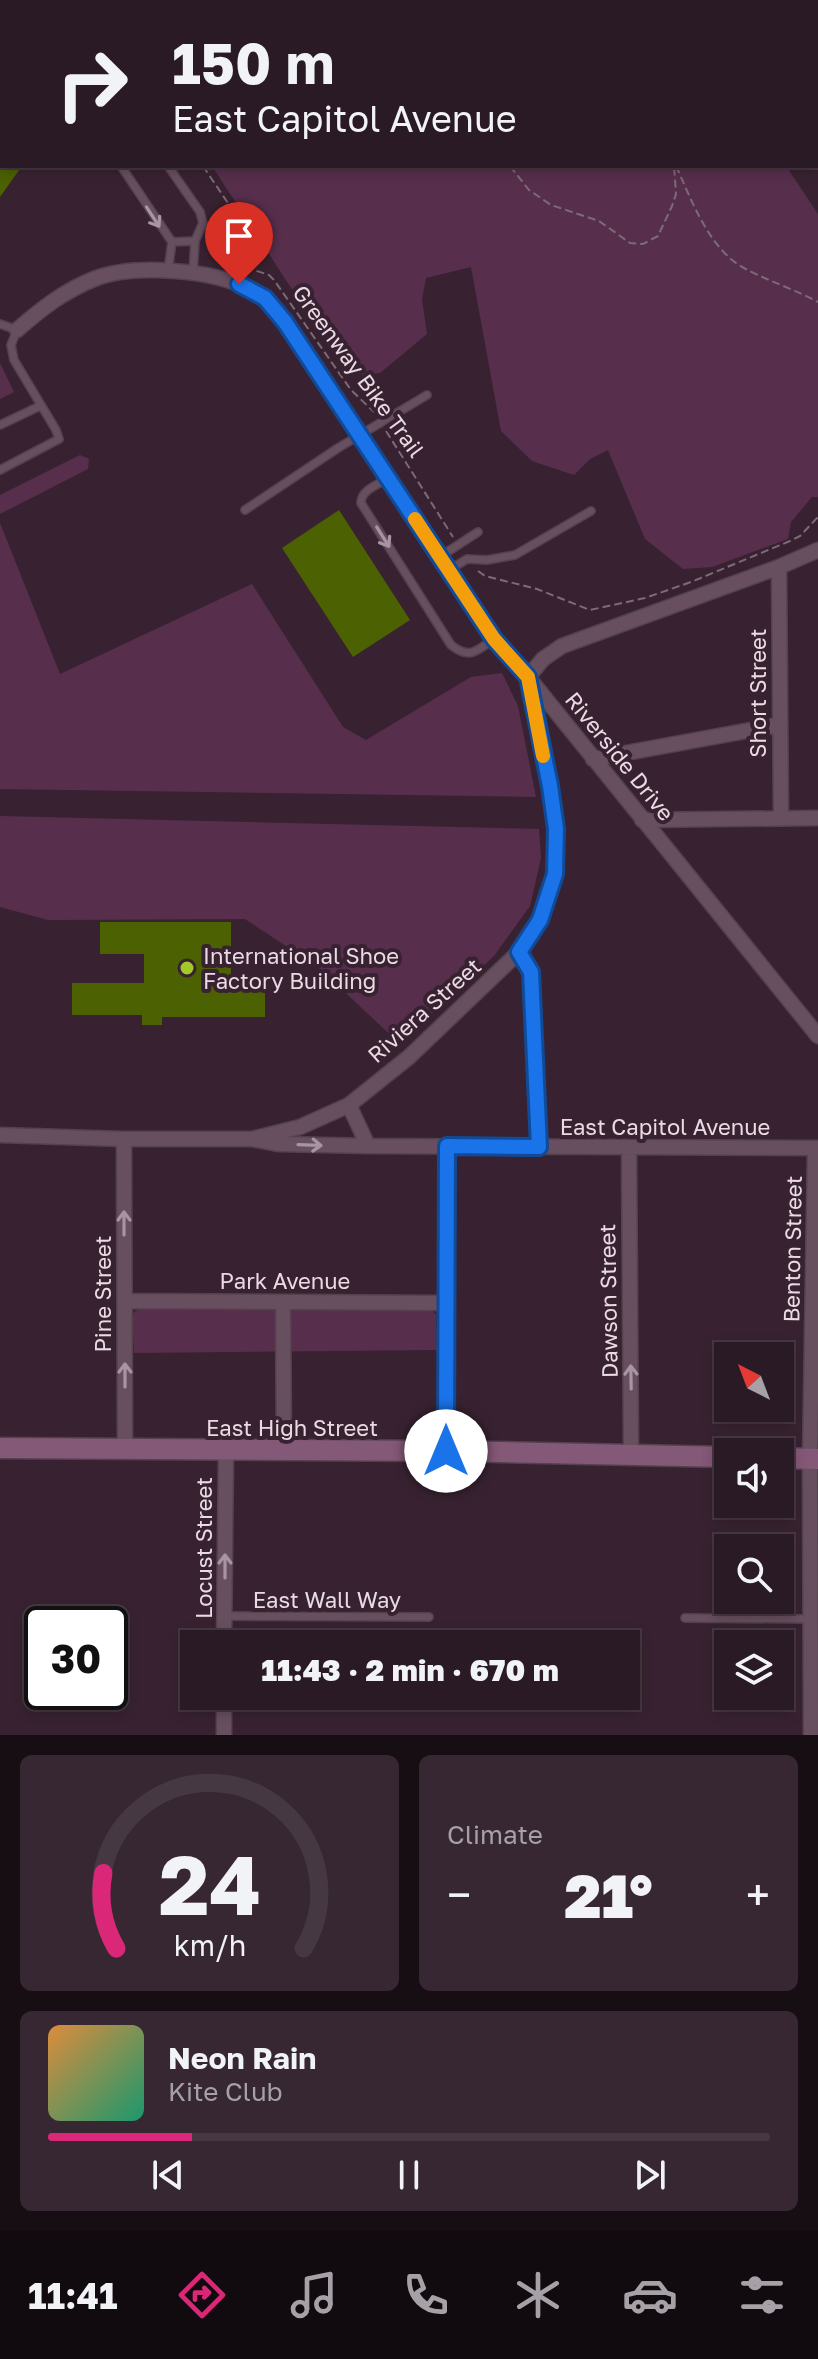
<!DOCTYPE html>
<meta charset="utf-8">
<style>
body{margin:0;font-family:"Golos Text",sans-serif;background:#362732;color:#f1f3f6;height:100vh;display:flex;flex-direction:column;font-size:30px;white-space:nowrap}
*{box-sizing:border-box;margin:0}
p{font-size:26px;color:#a5a1a7}
.icon{flex:none;width:44px;height:44px;fill:none;stroke:currentColor;stroke-width:2;stroke-linecap:round;stroke-linejoin:round}
.map{position:relative;height:1735px;overflow:hidden}
.details{display:flex;flex-direction:column;gap:20px;padding:20px;background:#170e14;flex:1}
.details>*{flex:none}
.banner{position:absolute;left:0px;top:0px;width:818px;height:168px;box-shadow:0 4px 12px #0003,0 0 0 2px #463842;background:#2a1a25;color:#f1f3f6;overflow:hidden}
.needle{width:52px;rotate:318deg}
.controls{position:absolute;left:714px;top:1342px;display:grid;gap:16px}
.controls a{display:grid;place-items:center;width:80px;height:80px;border-radius:0px;background:#2a1a25;box-shadow:0 4px 12px #0003,0 0 0 2px #463842;font-size:40px}
.speed{position:absolute;left:24px;top:1606px;display:flex;gap:16px;font-size:40px;font-weight:700;text-align:center}
.speed>*{display:grid;place-content:center;width:104px;height:104px;border-radius:50%;background:#2a1a25;box-shadow:0 4px 12px #0003,0 0 0 2px #463842;line-height:1}
.speed .limit{border:4px solid #111;border-radius:12px;background:#fff;color:#111}
.pin{position:absolute;display:grid;place-items:center;width:68px;height:68px;color:#fff;margin:-82px -34px;border-radius:50% 50% 50% 0;rotate:-45deg;box-shadow:0 0 8px #0007}
.pin .icon{rotate:45deg}
.me{position:absolute;width:88px;margin:-44px;rotate:0deg;stroke-linejoin:round;filter:drop-shadow(0 0 6px #0008)}
.turn{display:flex;align-items:center;gap:28px;height:168px;padding:0 40px;font-size:36px}
.turn .icon{width:104px;height:104px;stroke-width:2.5}
.turn b{display:block;font-size:56px;line-height:68px}
.big{font-size:60px;font-weight:800;line-height:1.1}
.details .tile{flex:1;display:flex;flex-direction:column;justify-content:center;gap:12px;min-width:0;padding:0 28px;border-radius:12px;background:#362732}
.details .dial{align-items:center;gap:0}
.dial svg{height:208px;overflow:visible;fill:none;stroke:#463842;stroke-width:7;stroke-linecap:round;text-anchor:middle}
.dial text{fill:#f1f3f6;stroke:none}
.song{display:flex;align-items:center;gap:24px}
.cover{width:96px;height:96px;border-radius:12px;background:linear-gradient(135deg,hsl(30 70% 55%),hsl(160 70% 35%))}
.played{height:8px;border-radius:4px;background:linear-gradient(90deg,#db2777 20%,#463842 20%)}
.keys{display:flex;justify-content:space-around;direction:ltr}
.heat{display:flex;justify-content:space-between;align-items:center;font-size:44px;direction:ltr}
.details .tiles{flex:1;display:grid;gap:20px;grid-template-columns:1fr 1fr}
.tile:last-child{grid-column:span 2}
.trip{position:absolute;left:180px;top:1630px;width:460px;height:80px;border-radius:0px;background:#2a1a25;box-shadow:0 4px 12px #0003,0 0 0 2px #463842;font-weight:800;line-height:80px;text-align:center}
.tabs{display:flex;height:128px;justify-content:space-around;align-items:center;background:#110a0f;color:#a5a1a7}
.tabs .icon{width:56px;height:56px}
.tabs .on{color:#db2777}
.tabs b{font-size:36px;color:#f1f3f6}
.map>svg:first-child{display:block}
.green{fill:#572f4c}
.building{fill:#4c6102}
.lines{fill:none;stroke-linecap:round;stroke-linejoin:round}
.service-casing{stroke:#53414e;stroke-width:10}
.minor-casing{stroke:#53414e;stroke-width:17}
.secondary-casing{stroke:#53414e;stroke-width:23}
.path{stroke:#7d6a77;stroke-width:2;stroke-dasharray:8 4;stroke-linecap:butt}
.service{stroke:#674f5f;stroke-width:7}
.minor{stroke:#674f5f;stroke-width:14}
.secondary{stroke:#845877;stroke-width:20}
.oneway{stroke:#a895a2}
.route-casing{stroke:#114b97;stroke-width:20}
.route{stroke:#1a73e8;stroke-width:14}
.slow{stroke:#f59e0b;stroke-width:14}
.poi-dot{fill:#a2c928;stroke:#382231;stroke-width:3}
.labels{text-anchor:middle;dominant-baseline:central;stroke-width:8;stroke-linejoin:round;paint-order:stroke}
.street-label{font-size:22px;fill:#e9dbe4;stroke:#382231}
.poi-label{font-size:22px;fill:#e9dbe4;stroke:#382231;text-anchor:start}
</style>
<div class="map">
<svg width="818" height="1735" viewBox="0 0 818 1735">
<rect width="100%" height="100%" fill="#382231"/>
<path class="green" d="M154,0h664v88l-2,1v-87z
M212,166h574l32,48v283h-6l-21,25 -3,17 -76,28 -29,2 -38,-30 -37,-89 -18,9 -16,16 -42,-14 -31,-30 -30,-164 -45,11 -4,21 5,35 -47,39 -17,2 -20,-7z
M0,363l14,29 -14,7z
M80,455l9,4 -1,10 -88,45v-19z
M0,523l60,151 192,-90 91,143 23,13 105,-63 31,-4 16,33 18,91 -536,-8z
M0,816l539,13 2,29 -11,48 -36,50 -95,87 -80,-75 -74,-49 -197,1 -48,-13z
M141,1307l289,2 6,5 1,36 -303,3 -2,-39z"/>
<path class="building" d="M0,166h22l-22,31z
M339,510l71,110 -57,37 -71,-109z
M100,922h131v60h34v35h-103v8h-20v-10h-70v-32h72v-29h-44z"/>
<g class="lines">
<g class="service-casing">
<path id="service" d="M121,166l51,76 -4,29
M168,166l32,46 3,11 -8,18 -2,32
M172,242l23,-1
M0,324l17,6 -6,15 3,15 42,70 3,9 -59,31
M0,425l40,-19
M387,479c-10,6 -26,11 -26,24l90,142c19,15 25,6 43,-6
M245,510l93,-62 89,-53
M441,556l37,-24
M449,570l18,-11 20,1 28,-5 76,-44
M224,1616l205,1
M685,1618l125,1"/>
</g>
<g class="minor-casing">
<path id="minor" d="M17,330c24,-21 47,-39 77,-51 40,-16 118,-9 156,10 16,7 25,20 35,33l209,317 34,38 290,359
M779,567l2,251
M528,677l15,-18 19,-13 217,-79 39,-17
M593,759l185,-34
M642,820l176,-2
M519,952l12,20 8,175
M349,1105l19,41 450,2
M0,1135l124,4h128l26,5 90,2
M124,1139l1,310
M252,1139l48,-12 49,-22 60,-48 110,-105 21,-32 15,-46 1,-45 -6,-43 -21,-105
M629,1148l2,307
M125,1301l321,2
M283,1302l1,149
M446,1451l1,-305
M224,1644l2,-192
M224,1735v-39
M811,1735l-1,-276 5,-311"/>
</g>
<g class="secondary-casing">
<path id="secondary" d="M0,1448l446,3 282,6
M780,1458l38,1"/>
</g>
<path class="path" d="M142,0l2,2
M227,0l3,2
M701,0l1,2
M17,2l2,-2
M0,62l2,-11
M203,166l35,52 6,28 10,24 15,5 5,5 77,110 23,22
M510,166l19,24 22,15 48,16 31,22 13,1 15,-8 14,-30 4,-12 -2,-28
M676,166c16,35 33,83 68,102 24,13 50,21 74,34
M386,431l67,106
M478,571l7,5 52,13 53,21 55,-12 46,-16 99,-41 10,-5 18,-19"/>
<use href="#service" class="service"/>
<use href="#minor" class="minor"/>
<use href="#secondary" class="secondary"/>
</g>
<defs><path id="oneway-shaft" d="M-6 0H5M1.5-3L5.5 0L1.5 3" fill="none" stroke-width="1.6" stroke-linecap="round" stroke-linejoin="round" transform="scale(2)"/></defs>
<g class="oneway">
<use href="#oneway-shaft" transform="translate(153 217) rotate(57)"/>
<use href="#oneway-shaft" transform="translate(383 537) rotate(58)"/>
<use href="#oneway-shaft" transform="translate(310 1145) rotate(2)"/>
<use href="#oneway-shaft" transform="translate(124 1223) rotate(-90)"/>
<use href="#oneway-shaft" transform="translate(125 1375) rotate(-90)"/>
<use href="#oneway-shaft" transform="translate(631 1377) rotate(-91)"/>
<use href="#oneway-shaft" transform="translate(225 1566) rotate(-90)"/>
</g>
<g class="lines">
<g class="route-casing">
<path id="route" d="M239,284l26,14 20,24 209,317 34,38 22,109 6,43 -1,45 -15,46 -21,32 12,20 8,175 -92,-1 -1,305"/>
</g>
<use href="#route" class="route"/>
<path class="slow" d="M415,519l79,120 34,38 15,79"/>
</g>
<circle class="poi-dot" cx="187" cy="968" r="8"/>
<g class="labels">
<g class="street-label">
<text transform="translate(359 371) rotate(54)">Greenway Bike Trail</text>
<text transform="translate(757 693) rotate(-90)">Short Street</text>
<text transform="translate(620 756) rotate(51)">Riverside Drive</text>
<text transform="translate(424 1010) rotate(-42)">Riviera Street</text>
<text x="665" y="1126">East Capitol Avenue</text>
<text transform="translate(792 1249) rotate(-89)">Benton Street</text>
<text x="285" y="1280">Park Avenue</text>
<text transform="translate(102 1294) rotate(-90)">Pine Street</text>
<text transform="translate(608 1301) rotate(-91)">Dawson Street</text>
<text x="292" y="1427">East High Street</text>
<text transform="translate(203 1548) rotate(-90)">Locust Street</text>
<text x="327" y="1599">East Wall Way</text>
</g>
<g class="poi-label">
<text x="203" y="955">International Shoe<tspan x="203" dy="25">Factory Building</tspan></text>
</g>
</g>
</svg>
<div class="controls">
<a><svg class="needle" viewBox="-14 -14 28 28"><path d="M0-13l5 13h-10z" fill="#e53935"/><path d="M0 13l5-13h-10z" fill="#a5a1a7"/></svg></a>
<a><svg class="icon" aria-label="sound" viewBox="0 0 24 24"><path d="M4 9h4l5-4v14l-5-4H4zM17 9q2 3 0 6"/></svg></a>
<a><svg class="icon" aria-label="search" viewBox="0 0 24 24"><circle cx="10" cy="10" r="6"/><path d="M15 15l6 6"/></svg></a>
<a><svg class="icon" aria-label="layers" viewBox="0 0 24 24"><path d="M12 4l9 5-9 5-9-5zM3 14l9 5 9-5"/></svg></a>
</div>
<div class="speed"><div class="limit">30</div></div>
<div class="pin" style="left:239px;top:284px;background:#d93025"><svg class="icon" aria-label="arrive" viewBox="0 0 24 24"><path d="M6 21V4h12l-3 4 3 4H6"/></svg></div>
<svg class="me" style="left:446px;top:1451px" viewBox="-20 -20 40 40"><circle r="19" fill="#fff"/><path d="M0-13L10 11 0 6-10 11z" fill="#1a73e8"/></svg>
<div class="trip">11:43 · 2 min · 670 m</div>
<div class="banner">
<div class="turn"><svg class="icon" aria-label="right" viewBox="0 0 24 24"><path d="M7 20v-9h11M14 6l5 5-5 5"/></svg><div><b>150 m</b>East Capitol Avenue</div></div>
</div>
</div>
<section class="details">
<div class="tiles">
<div class="tile dial"><svg viewBox="0 0 100 80">
<path d="M14 69A42 42 0 1 1 86 69"/>
<path d="M14 69A42 42 0 0 1 9 40" stroke="#db2777"/>
<text x="50" y="56" font-size="32" font-weight="700">24</text>
<text x="50" y="72" font-size="11">km/h</text>
</svg></div>
<div class="tile"><p>Climate</p>
<div class="heat"><a>−</a><b class="big">21°</b><a>+</a></div>
</div>
<div class="tile">
<div class="song"><i class="cover"></i><div><b>Neon Rain</b><p>Kite Club</p></div></div>
<div class="played"></div>
<div class="keys"><svg class="icon" aria-label="previous" viewBox="0 0 24 24"><path d="M18 5L8 12l10 7zM5 5v14"/></svg><svg class="icon" aria-label="pause" viewBox="0 0 24 24"><path d="M8 5v14M16 5v14"/></svg><svg class="icon" aria-label="next" viewBox="0 0 24 24"><path d="M6 5l10 7-10 7zM19 5v14"/></svg></div>
</div>
</div>
</section>
<nav class="tabs">
<b>11:41</b>
<svg class="icon on" aria-label="directions" viewBox="0 0 24 24"><path d="M12 3l9 9-9 9-9-9zM9 14v-3h6M13 9l2 2-2 2"/></svg>
<svg class="icon" aria-label="music" viewBox="0 0 24 24"><path d="M9 18V5l10-2v13"/><circle cx="6" cy="18" r="3"/><circle cx="16" cy="16" r="3"/></svg>
<svg class="icon" aria-label="phone" viewBox="0 0 24 24"><path d="M5 4h4l2 5-3 2q2 4 5 5l2-3 5 2v4C11 20 4 13 5 4z"/></svg>
<svg class="icon" aria-label="climate" viewBox="0 0 24 24"><path d="M12 3v18M4 7l16 10M4 17L20 7"/></svg>
<svg class="icon" aria-label="car" viewBox="0 0 24 24"><path d="M5 17H2v-5l4-1 3-4h7l3 4 3 1v5h-3M9 17h6M6 11h13"/><circle cx="7" cy="17" r="2"/><circle cx="17" cy="17" r="2"/></svg>
<svg class="icon" aria-label="filters" viewBox="0 0 24 24"><path d="M4 7h16M4 17h16"/><circle cx="9" cy="7" r="2"/><circle cx="15" cy="17" r="2"/></svg>
</nav>
